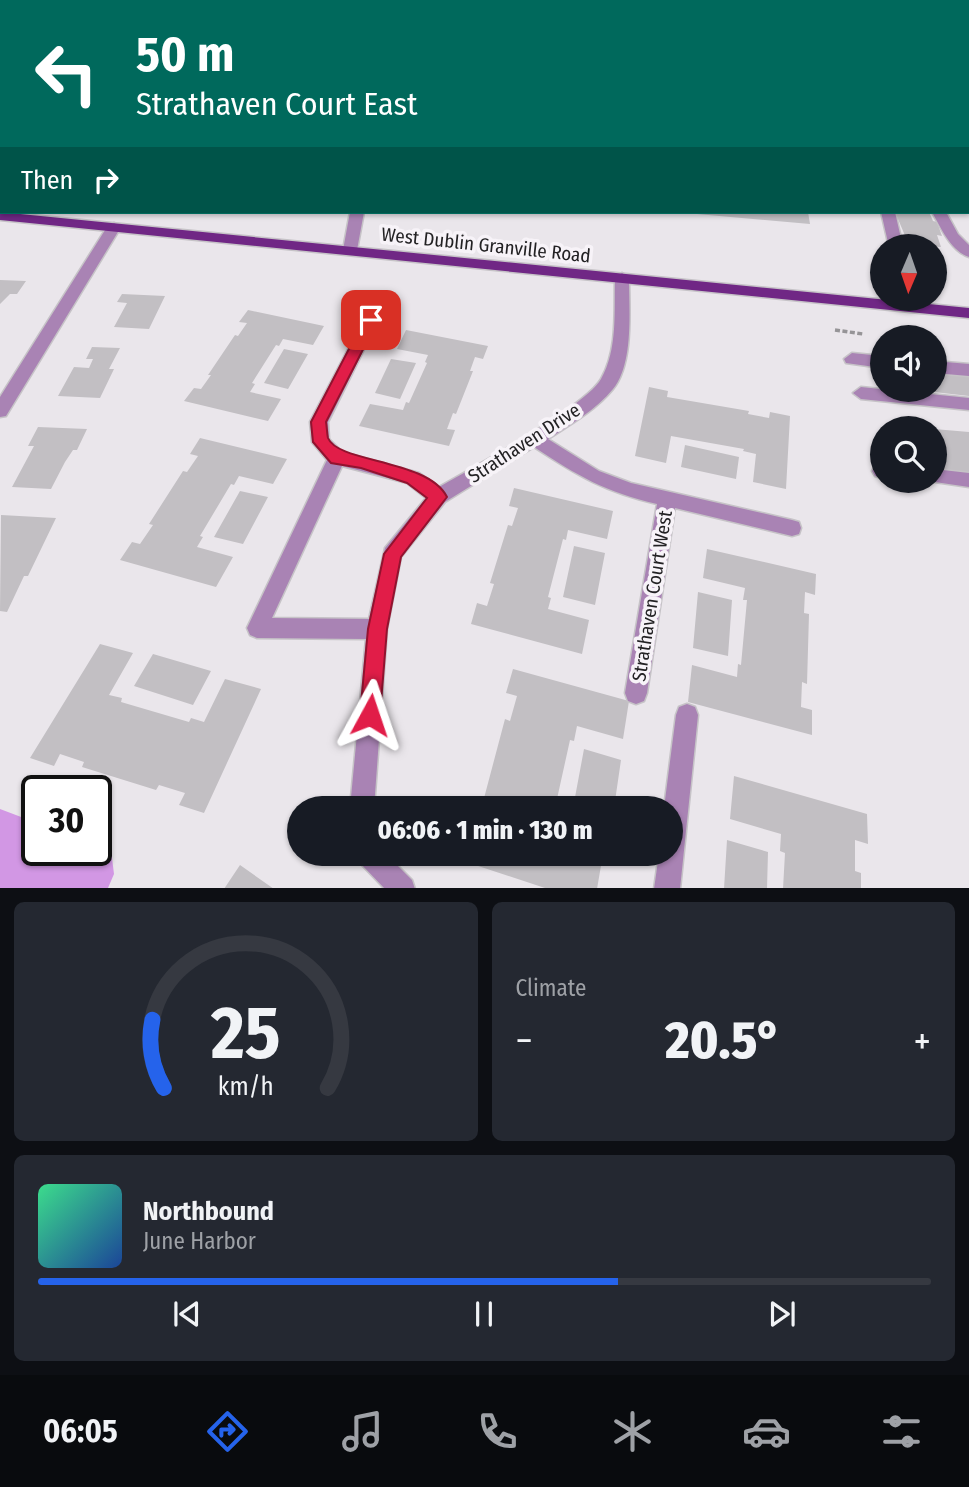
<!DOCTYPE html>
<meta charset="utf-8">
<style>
body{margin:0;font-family:"Fira Sans Condensed",sans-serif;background:#242831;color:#f1f3f6;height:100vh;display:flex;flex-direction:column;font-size:26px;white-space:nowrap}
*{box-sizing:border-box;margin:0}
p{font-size:23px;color:#9ea1a6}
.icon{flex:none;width:38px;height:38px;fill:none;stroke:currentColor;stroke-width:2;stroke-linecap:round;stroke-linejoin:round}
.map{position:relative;height:888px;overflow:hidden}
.details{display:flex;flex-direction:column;gap:14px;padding:14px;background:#0d0f14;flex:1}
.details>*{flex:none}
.guide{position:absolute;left:0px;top:0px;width:970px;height:214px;box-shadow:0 2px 5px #0004;background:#00695c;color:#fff;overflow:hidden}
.needle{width:46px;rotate:182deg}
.tools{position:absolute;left:870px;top:234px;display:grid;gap:14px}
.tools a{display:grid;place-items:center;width:77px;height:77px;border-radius:50%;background:#171b24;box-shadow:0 2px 5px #0004;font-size:35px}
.speed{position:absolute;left:21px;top:775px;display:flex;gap:14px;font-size:35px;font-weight:700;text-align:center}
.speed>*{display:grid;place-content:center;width:91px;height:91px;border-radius:50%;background:#171b24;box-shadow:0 2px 5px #0004;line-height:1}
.speed .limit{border:4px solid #111;border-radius:10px;background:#fff;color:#111}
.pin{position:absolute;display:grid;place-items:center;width:60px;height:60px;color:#fff;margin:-30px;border-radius:14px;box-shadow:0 4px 10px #0006}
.me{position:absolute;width:77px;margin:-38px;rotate:5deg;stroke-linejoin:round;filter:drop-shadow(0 0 5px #0008)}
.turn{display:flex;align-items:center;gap:24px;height:147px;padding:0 21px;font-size:32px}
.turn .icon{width:91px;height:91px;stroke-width:2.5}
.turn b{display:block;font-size:49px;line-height:60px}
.then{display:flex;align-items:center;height:66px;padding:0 21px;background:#0003;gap:14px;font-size:26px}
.big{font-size:52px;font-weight:800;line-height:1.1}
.details .widget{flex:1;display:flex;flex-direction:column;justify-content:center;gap:10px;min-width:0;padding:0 24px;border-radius:10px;background:#242831}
.details .dial{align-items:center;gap:0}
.dial svg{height:182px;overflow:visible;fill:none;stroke:#363941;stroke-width:7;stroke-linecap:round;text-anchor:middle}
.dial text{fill:#f1f3f6;stroke:none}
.song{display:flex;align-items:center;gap:21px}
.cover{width:84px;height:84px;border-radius:10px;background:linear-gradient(135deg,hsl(150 70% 55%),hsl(220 70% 35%))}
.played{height:7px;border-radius:4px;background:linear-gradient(90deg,#2563eb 65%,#363941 65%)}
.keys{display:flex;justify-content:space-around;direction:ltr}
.heat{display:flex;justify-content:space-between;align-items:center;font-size:38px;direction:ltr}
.details .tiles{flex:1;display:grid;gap:14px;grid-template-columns:1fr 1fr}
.widget:last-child{grid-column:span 2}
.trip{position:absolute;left:287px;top:796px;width:396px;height:70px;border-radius:35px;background:#171b24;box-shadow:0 2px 5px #0004;font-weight:800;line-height:70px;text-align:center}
.tab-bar{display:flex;height:112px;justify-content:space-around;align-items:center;background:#090b0e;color:#9ea1a6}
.tab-bar .icon{width:49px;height:49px}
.tab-bar .current{color:#2563eb}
.tab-bar b{font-size:32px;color:#f1f3f6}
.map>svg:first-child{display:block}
.forest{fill:#d297e4}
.building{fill:#c2bfc3}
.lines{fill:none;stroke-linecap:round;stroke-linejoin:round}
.minor-casing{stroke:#c6c3c7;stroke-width:3}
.major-casing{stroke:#c6c3c7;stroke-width:3}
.path{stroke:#969497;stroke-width:3.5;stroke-dasharray:5 2.5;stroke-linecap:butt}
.minor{fill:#a983b4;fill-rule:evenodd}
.major{fill:#702785;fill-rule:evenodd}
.route{fill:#e11d48;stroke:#92132f;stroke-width:2}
.labels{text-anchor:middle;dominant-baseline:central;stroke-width:7;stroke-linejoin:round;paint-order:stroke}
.street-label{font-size:19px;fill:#232224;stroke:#f7f3f8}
</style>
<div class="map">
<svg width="969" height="889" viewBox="0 0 969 889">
<rect width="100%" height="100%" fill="#eae6eb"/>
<path class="forest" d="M0,809l37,14v27h59v-5l15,5 3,24 -6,14h-108z"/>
<path class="building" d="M697,212h111l2,12 -113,-10z
M895,212h34l4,9 4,1 5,14 -5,-1 4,12 -32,-2z
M0,280l26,1 -9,13h-7l-10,10z
M122,294l43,2 -16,33 -35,-2 13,-24 -10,-1z
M248,310l76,16 -11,19 -30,-6 -4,7 -3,-1 -24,38 3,1 -5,8 31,7 -13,22 -84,-20 10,-13 7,1 10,-14h-3l27,-40 3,1 9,-13 -8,-1z
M406,330l82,16 -5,13 -8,-2 -5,14h3l-17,43 -3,-1 -6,16 8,1 -6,16 -90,-20 11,-22 33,6 3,-8 3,1 18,-40 -2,-1 3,-7 -31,-6z
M92,347l28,1 -11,21h5l-14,29 -42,-2 16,-29 15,1 4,-9h-7z
M284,349l24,5 -20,35 -24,-6z
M391,359l25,4 -16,36 -25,-6z
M934,372l35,4v20l-35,-4z
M649,387l19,4 -1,6 82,14 -1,3 21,4 1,-6 20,4 -4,73 -33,-7 3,-28 -13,-3 1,-2 -73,-13 -5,27 -31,-7z
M38,427l49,2 -10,21h-4l-8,12 -14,27 -39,-2 22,-41h-6z
M934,429l35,3v43l-30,-3 -5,-18z
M200,438l87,21 -14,25 -34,-8 -5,9 -3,-1 -31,52 3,1 -6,10 36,10 -17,30 -96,-27 12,-18 8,2 13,-19 -4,-1 34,-53 4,1 11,-16 -8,-2z
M685,445l54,12 -3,22 -55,-12z
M514,488l99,23 -6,28 -39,-9 -2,10 -3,-1 -15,58 3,1 -3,11 41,11 -7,34 -111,-30 6,-21 10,3 7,-22 -4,-1 18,-58 4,1 6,-18 -9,-2z
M240,491l28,6 -25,47 -29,-7z
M1,515l55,3 -28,58h-4l-17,36 -7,-1z
M574,546l31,7 -10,52 -32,-8z
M707,549l109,25 -1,21 -10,-3 -1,21 5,1 -2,70 -5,-2 -1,25 11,3v25l-124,-33 4,-37 45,12 1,-13 3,1 6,-65h-4l2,-12 -42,-10z
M698,592l34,8 -4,56 -35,-8z
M100,644l33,9 -24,42 13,3 -1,4 68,20 2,-4 13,4 21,-43 36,10 -57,124 -25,-8 6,-12 -26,-8 -3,5 -74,-23 2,-5 -24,-8 -6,12 -24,-8z
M153,654l58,17 -18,34 -59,-19z
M513,669l116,32 -6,38 -46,-13 -3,15 -4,-1 -15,68h-68l1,-4 -5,-2 22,-83 5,2 7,-25 -11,-3z
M584,749l37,11 -7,48h-41z
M734,776l133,38 1,30 -13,-4v31l6,2v16h-78l2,-36 -5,-2 1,-17 -51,-15z
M727,840l41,12 -1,37h-43z
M462,854h141l-6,35h-49l-88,-29z
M240,865l34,24h-50z"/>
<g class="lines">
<g class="minor-casing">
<path id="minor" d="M395,0h10l-11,2z
M621,0h10v2h-10z
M968,149h1v8h-1z
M350,212h14l-7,38 -7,4 -7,-4z
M881,212h14l8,35h-14z
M932,212h14l12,22 11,11v12c-18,-6 -28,-29 -37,-45z
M114,223l7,4 -115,189 -6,1v-20l107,-170z
M622,273l7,5c0,32 5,85 -16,111 -16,20 -43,36 -65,50l51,32 32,12 161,37 7,2 2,6 -2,6 -7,2 -117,-28 -28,185 -3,8 -8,3 -8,-3 -3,-8 32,-189c-52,-12 -79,-28 -123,-57l-89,55 -44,55 -14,72 -13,179h-24l16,-169 -109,-1 -7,-3 -3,-7 80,-168 -15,-18 -2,-20 56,-107h10l3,4 -51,103 1,17 13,13 77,21 20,14c33,-19 146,-80 162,-108 17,-30 13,-68 14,-101zM342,466l65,17 19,15 -41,50 -16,71 -97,-1z
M852,353l30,3v12l-36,-5 -2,-4z
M934,361l35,3v12l-35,-3z
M861,387l108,11v12l-108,-11 -8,-6z
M881,464h1v14l-7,-2 -3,-5 3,-5z
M934,469l35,4v14l-41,-6h6z
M687,704l8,3 3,8 -18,174h-26l5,-35h11v-46h-6l12,-93 3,-8z
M357,854h29l26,26 3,9h-30l-25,-26z"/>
</g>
<g class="major-casing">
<path id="major" d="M881,0h10l1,2h-10z
M968,122l1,1v9l-1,-1z
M0,212l969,96v10l-969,-98z"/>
</g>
<path class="path" d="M835,330l28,4"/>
<use href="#minor" class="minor"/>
<use href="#major" class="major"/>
</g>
<path class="route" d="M371,315l7,5 -52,102c1,5 1,12 2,16 10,25 100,21 119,59l-46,60 -14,72 -7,86 -3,7 -7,3 -7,-3 -3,-7 8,-86 16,-75 43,-56 -20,-15 -46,-15 -30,-5 -18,-21 -2,-20 53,-102z"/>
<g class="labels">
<g class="street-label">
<text transform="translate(486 245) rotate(6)">West Dublin Granville Road</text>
<text transform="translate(524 443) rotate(-33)">Strathaven Drive</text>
<text transform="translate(652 596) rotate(-81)">Strathaven Court West</text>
</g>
</g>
</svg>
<div class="tools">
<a><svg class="needle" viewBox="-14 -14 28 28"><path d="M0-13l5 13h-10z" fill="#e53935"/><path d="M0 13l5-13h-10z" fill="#9ea1a6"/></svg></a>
<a><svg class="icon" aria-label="sound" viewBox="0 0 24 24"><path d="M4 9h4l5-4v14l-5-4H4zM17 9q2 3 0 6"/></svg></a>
<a><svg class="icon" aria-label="search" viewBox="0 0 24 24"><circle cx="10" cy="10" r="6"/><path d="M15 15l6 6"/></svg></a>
</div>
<div class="speed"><div class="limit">30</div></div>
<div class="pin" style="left:371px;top:320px;background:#d93025"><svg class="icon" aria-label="arrive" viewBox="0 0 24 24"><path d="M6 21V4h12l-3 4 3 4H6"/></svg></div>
<svg class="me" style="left:370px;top:715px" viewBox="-20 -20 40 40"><path d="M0-17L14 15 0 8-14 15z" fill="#e11d48" stroke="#fff" stroke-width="4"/></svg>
<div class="trip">06:06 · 1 min · 130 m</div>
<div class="guide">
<div class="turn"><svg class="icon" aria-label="left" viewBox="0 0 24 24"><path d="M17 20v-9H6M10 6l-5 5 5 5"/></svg><div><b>50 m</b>Strathaven Court East</div></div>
<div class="then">Then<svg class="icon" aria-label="right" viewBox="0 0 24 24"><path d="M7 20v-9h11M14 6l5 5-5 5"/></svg></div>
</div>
</div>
<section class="details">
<div class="tiles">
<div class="widget dial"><svg viewBox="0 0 100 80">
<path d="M14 69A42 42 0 1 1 86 69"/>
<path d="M14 69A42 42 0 0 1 9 39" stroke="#2563eb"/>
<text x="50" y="56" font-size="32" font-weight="700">25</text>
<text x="50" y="72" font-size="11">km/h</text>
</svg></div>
<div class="widget"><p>Climate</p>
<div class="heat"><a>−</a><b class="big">20.5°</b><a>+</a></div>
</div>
<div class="widget">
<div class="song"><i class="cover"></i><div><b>Northbound</b><p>June Harbor</p></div></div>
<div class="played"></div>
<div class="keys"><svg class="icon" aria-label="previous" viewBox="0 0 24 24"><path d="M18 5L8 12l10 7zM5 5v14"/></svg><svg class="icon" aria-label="pause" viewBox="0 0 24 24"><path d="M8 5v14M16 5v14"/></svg><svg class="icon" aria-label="next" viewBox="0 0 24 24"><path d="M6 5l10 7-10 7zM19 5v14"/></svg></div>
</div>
</div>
</section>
<nav class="tab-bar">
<b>06:05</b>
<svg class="icon current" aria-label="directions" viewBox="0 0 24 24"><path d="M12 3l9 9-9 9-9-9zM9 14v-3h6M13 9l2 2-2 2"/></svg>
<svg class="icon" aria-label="music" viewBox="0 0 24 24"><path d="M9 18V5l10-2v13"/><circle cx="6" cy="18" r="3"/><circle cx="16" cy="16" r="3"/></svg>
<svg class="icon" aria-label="phone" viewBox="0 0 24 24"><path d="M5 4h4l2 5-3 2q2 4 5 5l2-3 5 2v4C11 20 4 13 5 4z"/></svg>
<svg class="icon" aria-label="climate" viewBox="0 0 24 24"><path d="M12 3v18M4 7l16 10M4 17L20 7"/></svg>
<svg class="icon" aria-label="car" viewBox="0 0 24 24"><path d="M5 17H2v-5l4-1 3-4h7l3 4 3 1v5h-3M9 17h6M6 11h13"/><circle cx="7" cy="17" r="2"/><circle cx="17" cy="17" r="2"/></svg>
<svg class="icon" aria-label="filters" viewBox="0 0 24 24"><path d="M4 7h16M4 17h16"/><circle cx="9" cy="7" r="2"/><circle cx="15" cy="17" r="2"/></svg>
</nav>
